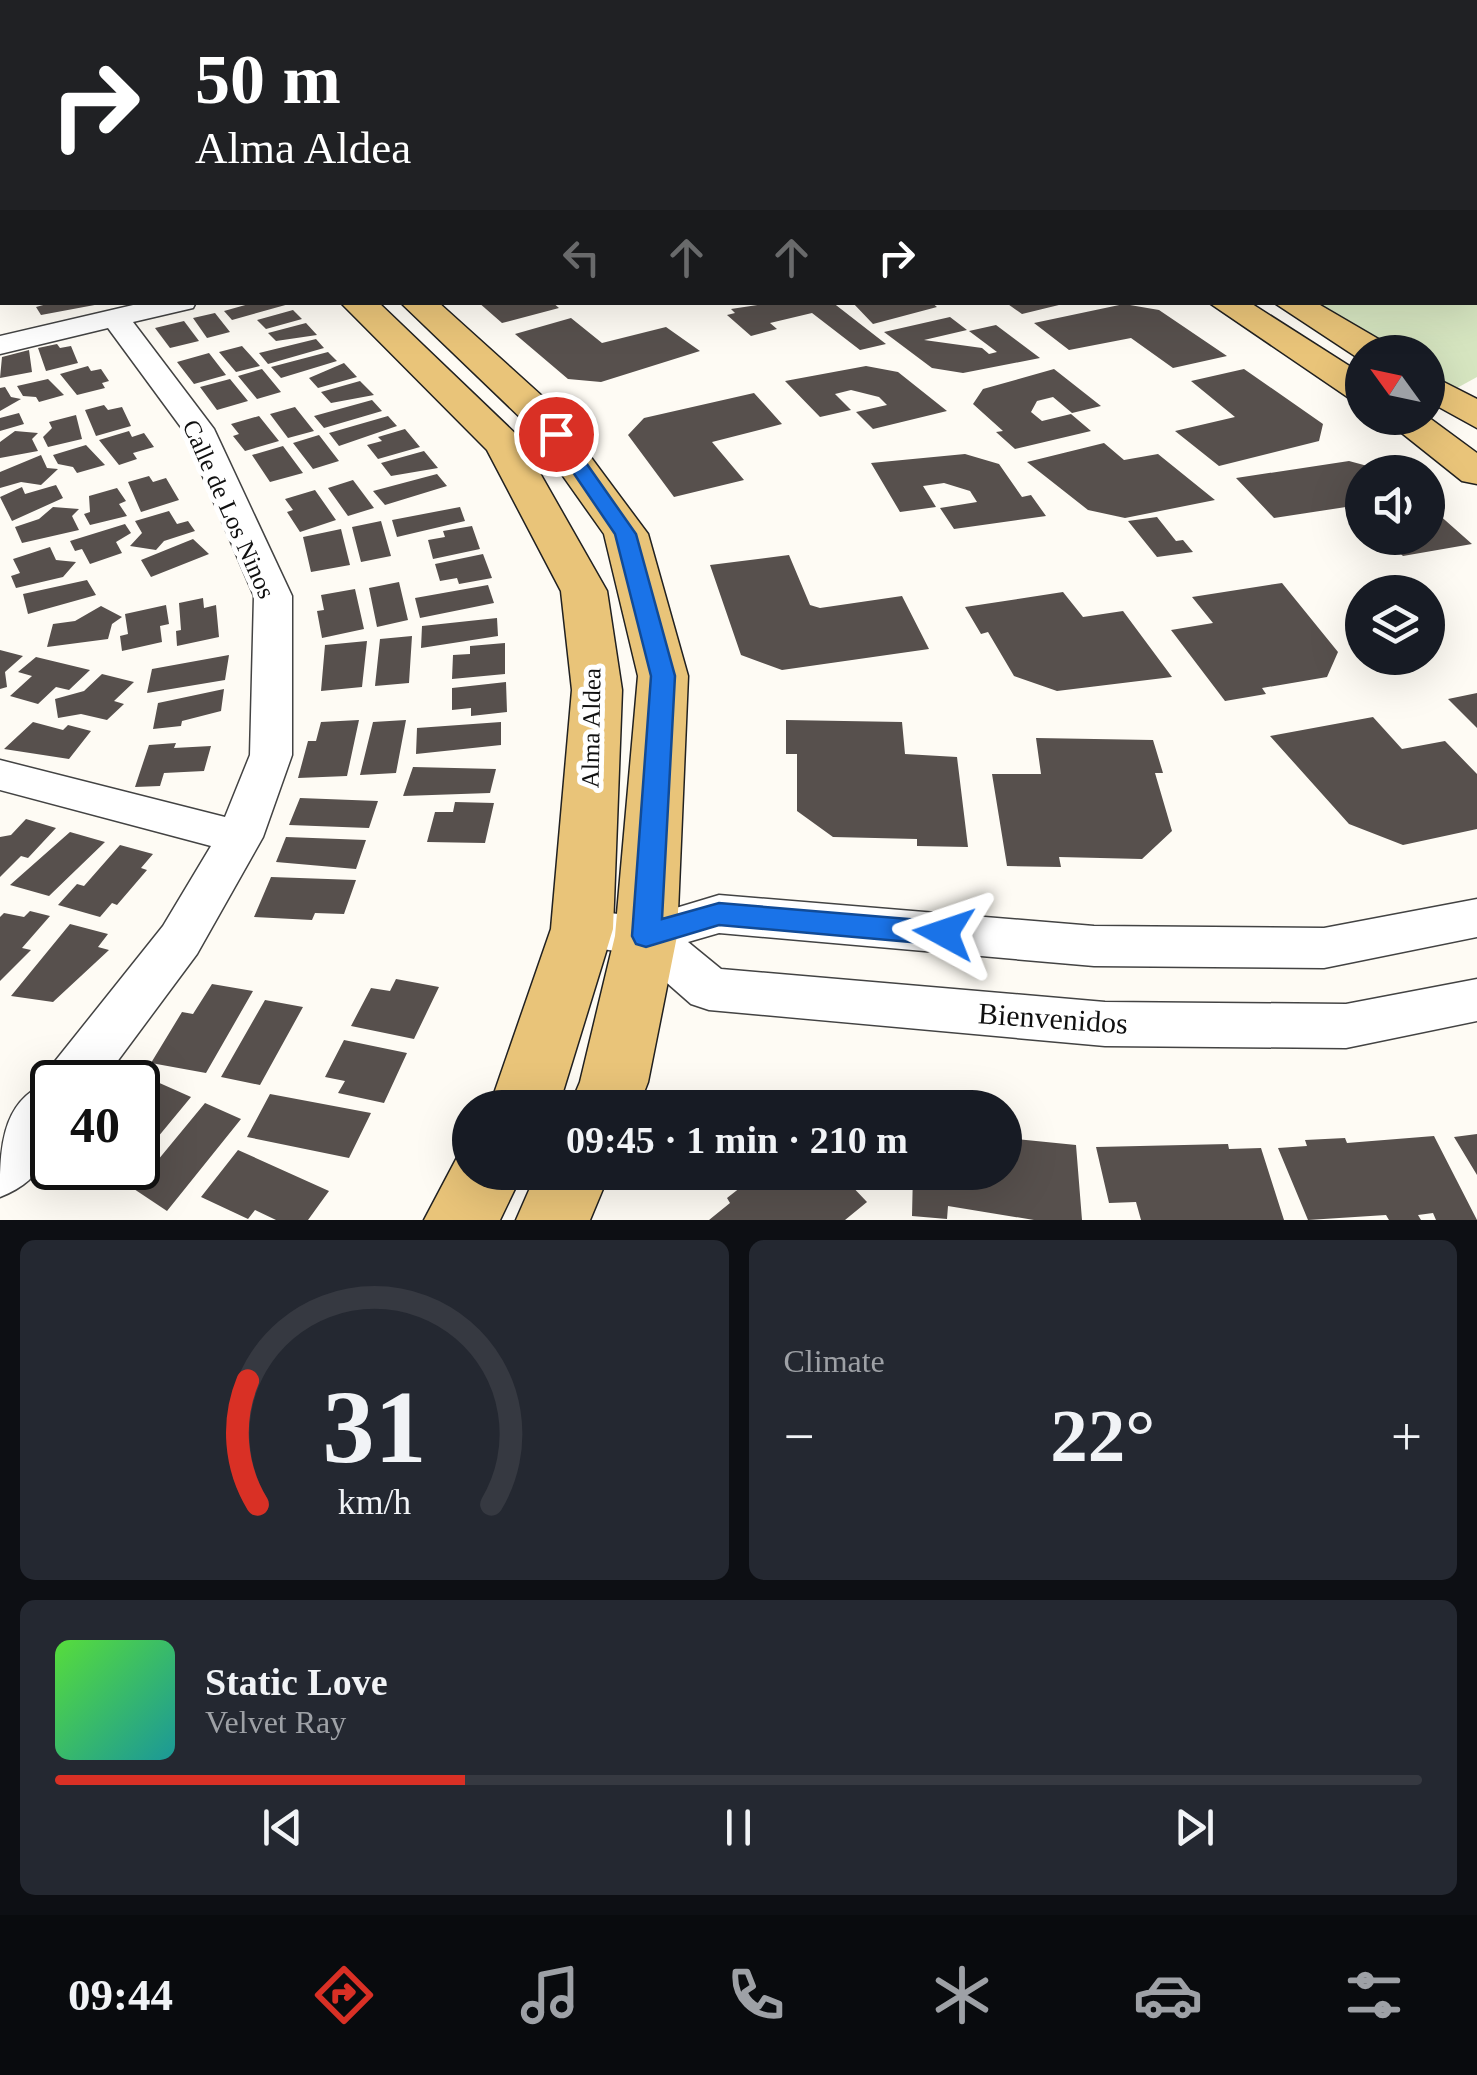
<!DOCTYPE html>
<meta charset="utf-8">
<style>
body{margin:0;font-family:"Times New Roman",serif;background:#242831;color:#f1f3f6;height:100vh;display:flex;flex-direction:column;font-size:38px;white-space:nowrap}
*{box-sizing:border-box;margin:0}
p{font-size:32px;color:#9ea1a6}
.icon{flex:none;width:55px;height:55px;fill:none;stroke:currentColor;stroke-width:2;stroke-linecap:round;stroke-linejoin:round}
.map{position:relative;height:1220px;overflow:hidden}
.sheet{display:flex;flex-direction:column;gap:20px;padding:20px;background:#0d0f14;flex:1}
.sheet>*{flex:none}
.banner{position:absolute;left:0px;top:0px;width:1478px;height:305px;box-shadow:0 10px 40px #0002;background:#202124;color:#fff;overflow:hidden}
.needle{width:65px;rotate:303deg}
.fabs{position:absolute;left:1345px;top:335px;display:grid;gap:20px}
.fabs a{display:grid;place-items:center;width:100px;height:100px;border-radius:50%;background:#171b24;box-shadow:0 10px 40px #0002;font-size:50px}
.speed{position:absolute;left:30px;top:1060px;display:flex;gap:20px;font-size:50px;font-weight:700;text-align:center}
.speed>*{display:grid;place-content:center;width:130px;height:130px;border-radius:50%;background:#171b24;box-shadow:0 10px 40px #0002;line-height:1}
.speed .limit{border:5px solid #111;border-radius:15px;background:#fff;color:#111}
.pin{position:absolute;display:grid;place-items:center;width:85px;height:85px;color:#fff;margin:-42px;border:5px solid #fff;border-radius:50%;box-shadow:0 2px 10px #0007}
.me{position:absolute;width:110px;margin:-55px;rotate:275deg;stroke-linejoin:round;filter:drop-shadow(0 0 8px #0008)}
.turn{display:flex;align-items:center;gap:35px;height:210px;padding:0 30px;font-size:45px}
.turn .icon{width:130px;height:130px;stroke-width:2.5}
.turn b{display:block;font-size:70px;line-height:85px}
.lanes{display:flex;align-items:center;height:95px;padding:0 30px;background:#0003;justify-content:center;gap:50px;direction:ltr}
.lanes .off{opacity:.35}
.big{font-size:75px;font-weight:800;line-height:1.1}
.sheet .widget{flex:1;display:flex;flex-direction:column;justify-content:center;gap:15px;min-width:0;padding:0 35px;border-radius:15px;background:#242831}
.sheet .dial{align-items:center;gap:0}
.dial svg{height:260px;overflow:visible;fill:none;stroke:#363941;stroke-width:7;stroke-linecap:round;text-anchor:middle}
.dial text{fill:#f1f3f6;stroke:none}
.song{display:flex;align-items:center;gap:30px}
.cover{width:120px;height:120px;border-radius:15px;background:linear-gradient(135deg,hsl(110 70% 55%),hsl(180 70% 35%))}
.played{height:10px;border-radius:5px;background:linear-gradient(90deg,#d93025 30%,#363941 30%)}
.keys{display:flex;justify-content:space-around;direction:ltr}
.heat{display:flex;justify-content:space-between;align-items:center;font-size:55px;direction:ltr}
.sheet .tiles{flex:1;display:grid;gap:20px;grid-template-columns:1fr 1fr}
.widget:last-child{grid-column:span 2}
.trip{position:absolute;left:452px;top:1090px;width:570px;height:100px;border-radius:50px;background:#171b24;box-shadow:0 10px 40px #0002;font-weight:800;line-height:100px;text-align:center}
.tab-bar{display:flex;height:160px;justify-content:space-around;align-items:center;background:#090b0e;color:#9ea1a6}
.tab-bar .icon{width:70px;height:70px}
.tab-bar .selected{color:#d93025}
.tab-bar b{font-size:45px;color:#f1f3f6}
.map>svg:first-child{display:block}
.green{fill:#d6e5c0}
.building{fill:#57504d}
.lines{fill:none;stroke-linecap:round;stroke-linejoin:round}
.minor-casing{stroke:#434343;stroke-width:3}
.major-casing{stroke:#212121;stroke-width:3}
.minor{fill:#fff;fill-rule:evenodd}
.major{fill:#e9c479;fill-rule:evenodd}
.route{fill:#1a73e8;stroke:#114b97;stroke-width:2.5}
.labels{text-anchor:middle;dominant-baseline:central;stroke-width:10;stroke-linejoin:round;paint-order:stroke}
.street-label{font-size:25px;fill:#101010;stroke:#fff}
.near-street-label{font-size:30px;fill:#101010;stroke:#fff}
</style>
<div class="map">
<svg width="1477" height="1220" viewBox="0 0 1477 1220">
<rect width="100%" height="100%" fill="#fefbf4"/>
<path class="green" d="M1185,0h292v377l-31,17 -18,-12v-30h-48l-81,-49 176,-1v-300z"/>
<path class="building" d="M54,302h46v2l-59,11 -5,-8z
M256,302h33v2l-57,16 -8,-9z
M478,302h74l7,6 -57,15z
M778,302h54l54,42 -26,6 -48,-37 -42,10 7,6 -26,7 -24,-21 8,-2 -4,-4z
M852,302h79l6,5 -64,17z
M1005,302h57l1,2 -41,10z
M1124,304l35,6 68,46 -54,12 -42,-30 -62,12 -35,-27z
M293,310l9,9 -36,10 -9,-9z
M215,313l15,19 -23,6 -14,-20z
M950,317l17,13 -43,10 58,8 7,6 8,-2 -28,-21 27,-6 44,33 -77,15 -31,-5 -48,-36z
M571,318l31,25 64,-16 34,24 -99,31 -33,-3 -53,-45z
M184,321l15,20 -29,7 -15,-20z
M306,323l11,12 -41,6 -8,-8z
M316,339l8,9 -56,16 -9,-11z
M57,344l3,4 11,-2 7,17 -32,8 -8,-23z
M242,346l18,20 -24,6 -17,-20z
M29,350l3,22 -32,6 2,-21z
M328,352l9,9 -56,17 -10,-11z
M209,353l17,22 -32,9 -17,-22z
M344,363l13,14 -39,11 -9,-10z
M88,366l3,5 10,-2 8,12 -7,2 3,5 -28,7 -17,-21z
M866,366l32,6 49,39 -74,18 -17,-17 31,-7 -8,-8 -28,-7 -16,4 16,16 -31,7 -35,-36z
M262,369l19,23 -24,7 -19,-23z
M1054,369l47,37 -29,7 -19,-16 -16,4 -6,11 11,9 29,-7 20,17 -76,18 -19,-17 7,-1 -30,-27 10,-15z
M1244,369l79,55 -4,17 -100,25 -44,-35 60,-14 -44,-36z
M48,379l16,16 -25,7 -3,-5 -13,-1 -6,-10z
M230,379l18,22 -31,9 -17,-23z
M360,381l14,14 -43,8 -10,-11z
M5,387l6,10 10,2 -21,12v-23z
M754,393l28,31 -70,18 32,38 -70,17 -46,-62 16,-17z
M372,400l10,11 -58,17 -10,-12z
M104,405l4,5 14,-3 9,19 -35,10 -11,-26z
M295,407l19,24 -26,7 -18,-24z
M19,413l5,11 -24,7v-13z
M76,415l6,24 -34,8 -5,-10 9,-9 -3,-6z
M259,416l20,25 -34,10 -12,-15 6,-2 -8,-10z
M388,416l9,10 -58,20 -10,-13z
M405,429l15,18 -42,12 -11,-14 15,-4 -4,-4z
M15,431l23,2 -6,6 6,12 -38,7v-16z
M129,431l3,6 12,-4 10,14 -21,6 4,6 -18,6 -20,-25z
M319,435l20,26 -26,8 -20,-26z
M1104,443l20,17 34,-6 57,46 -90,18 -37,-8 -61,-48z
M86,445l19,20 -28,8 -4,-6 -15,-3 -5,-9z
M283,446l20,27 -33,9 -18,-27z
M424,451l14,17 -47,8 -10,-13z
M965,454l34,10 23,33 9,-2 15,21 -92,13 -14,-21 37,-6 -7,-11 -26,-8 -21,3 13,21 -36,5 -29,-49z
M41,455l6,13 11,1 -17,16 -20,-3 -21,6v-16z
M1349,461l37,10 -24,1v45l-16,-10 -72,11 -38,-40z
M437,474l10,12 -62,19 -12,-14z
M149,476l4,6 13,-4 13,22 -38,12 -13,-30z
M353,480l21,28 -26,8 -20,-28z
M56,485l7,13 -51,23 -12,-24 22,-10 3,7z
M117,488l9,13 -7,3 8,12 -37,9 -6,-11 6,-2 -1,-16z
M315,490l21,30 -36,12 -13,-20 6,-2 -8,-11z
M1428,505l44,39 -69,12 -19,-18h44z
M53,507l26,2 -7,7 7,14 -57,13 -7,-16 24,-8z
M460,507l5,14 -68,16 -5,-17z
M169,511l8,13 11,-3 7,10 -31,10 -8,9 -26,-4 12,-13 -7,-12z
M1157,517l19,24 7,-1 10,12 -36,5 -29,-36z
M381,521l10,35 -30,6 -9,-35z
M125,524l6,9 -15,9 6,11 -32,11 -8,-15 -7,2 -5,-10z
M472,526l8,23 -47,10 -5,-19 17,-3 -2,-6z
M341,529l9,36 -39,7 -8,-35z
M193,539l16,15 -58,23 -10,-17z
M50,547l6,13 20,2 -13,15 -47,11 -5,-12 9,-3 -7,-14z
M483,554l9,24 -33,6 -2,-6 -17,3 -5,-17z
M789,555l21,50 10,3 82,-12 27,53 -147,21 -41,-15 -31,-90z
M87,580l9,15 -68,19 -5,-20z
M399,582l9,38 -31,7 -8,-39z
M1282,583l56,69 -11,25 -65,11 4,6 -41,7 -54,-71 42,-7 -21,-26z
M488,585l6,18 -74,15 -5,-20z
M355,589l9,40 -42,9 -5,-27 7,-1 -3,-15z
M1063,592l20,25 40,-6 49,66 -115,14 -43,-15 -26,-44 -7,2 -16,-27z
M203,598l1,10 12,-3 3,32 -42,9 -1,-15 5,-1 -2,-27z
M166,605l3,19 -9,2 2,16 -40,9 -2,-15 8,-2 -3,-20z
M101,606l21,11 -10,7 -4,15 -61,8 6,-23 22,-3z
M497,618l1,18 -77,12 1,-22z
M412,636l-3,47 -34,3 5,-47z
M367,641l-5,46 -41,4 4,-46z
M505,643v31l-53,5 1,-24 17,-1v-8z
M0,650l23,6 -18,16 2,15 -7,2z
M229,655l-4,25 -78,13 5,-24z
M36,657l54,13 -21,20 -13,-3 -18,17 -28,-8 22,-20 -14,-4z
M102,674l32,8 -20,19 10,3 -17,16 -26,-6 -23,4 -3,-19 29,-8z
M506,682l1,30 -36,4v-8l-19,2v-22z
M224,689l-3,22 -39,10 -1,5 -28,3 5,-26z
M1477,693v35l-29,-29z
M1373,717l29,32 43,-8 32,33v55l-74,16 -54,-21 -79,-88z
M359,720l-12,56 -49,2 10,-37h8l5,-19z
M406,720l-10,53 -36,2 13,-53z
M786,720l116,2 3,32 52,3 11,90 -51,-1v-7l-84,-2 -36,-26v-57h-11z
M33,722l30,8 5,-5 23,6 -22,28 -65,-10z
M501,722v23l-85,9 1,-26z
M1036,738l117,2 10,33h-8l17,58 -30,28 -83,-2 2,10 -54,-1 -15,-92h49z
M176,743l-2,5 37,-2 -7,25 -40,2 -4,13 -25,1 14,-42z
M413,767l83,2 -6,24 -87,3z
M300,798l78,3 -9,27 -80,-3z
M455,802l39,1 -9,40 -58,-1 8,-30h18z
M26,819l30,9 -28,30 -7,-2 -21,21v-40l11,-2z
M70,832l35,10 -56,54 -39,-11z
M286,837l80,3 -10,29 -80,-7z
M120,845l33,9 -12,14 6,2 -30,35 -5,-2 -12,14 -42,-12 19,-21 7,2z
M271,877l85,3 -12,34 -29,-1 -3,7 -58,-3z
M30,911l20,5 -28,32 9,2 -31,31v-64l4,-4 20,4z
M70,924l38,10 -10,13 11,3 -56,52 -42,-6z
M396,979l43,8 -25,52 -63,-13 20,-38 19,3z
M212,984l41,7 -47,82 -55,-10 31,-51 11,2z
M265,1000l38,7 -43,78 -39,-8z
M344,1040l63,13 -23,50 -46,-10 7,-12 -20,-4z
M146,1077l45,20 -43,52 -10,6v-68z
M270,1094l101,19 -22,45 -102,-21z
M205,1103l36,16 -74,92 -33,-22z
M1477,1134v41l-23,-38z
M1434,1136l43,84h-41l-3,-7 -15,2 3,5h-32l-3,-5 -78,5 -30,-72 29,-2 -2,-6 40,-2 2,5z
M1005,1138l71,7 6,75h-48l-86,-14 -1,13 -35,-3 1,-44h92z
M1228,1144l1,5 32,-1 23,72h-143l-5,-18 -27,1 -13,-56z
M238,1150l91,41 -21,29h-32l-21,-10 -7,9 -47,-22z
M79,1168h48l-14,16z
M772,1172h84l-10,8 21,22 -22,18h-136l21,-17 -3,-5 32,-25 4,6z"/>
<g class="lines">
<g class="minor-casing">
<path id="minor" d="M1070,0h21l1,2h-21z
M1119,0h22l1,2h-22z
M2,153v14l-2,1v-14z
M146,302h50l-3,6 -60,14 81,107 78,167v159l-29,82 -66,117 -95,128h-50c0,52 5,93 -52,115 0,-44 0,-94 45,-113l7,-19 111,-139 48,-80 -211,-56v-30l225,57 25,-62 4,-159 -71,-166 -75,-102 -108,26v-18z
M719,895l375,31 230,2 153,-29v38l-153,31 -230,-2 -375,-33 -31,9 33,27 384,33 241,2 131,-25v42l-131,27 -241,-2 -396,-36 -18,-6 -57,-50 -69,-11 -7,-14 7,-14 17,-5 64,7z"/>
</g>
<g class="major-casing">
<path id="major" d="M669,0h25l2,2h-25z
M714,0h26l2,2h-26z
M340,302h38l142,136 87,153 15,99 -9,239 -55,179h-69l62,-179 21,-239 -11,-99 -74,-141z
M400,302h38l114,103 96,129 40,142 -11,260 -29,146 -10,26h-69l11,-26 35,-146 23,-260 -34,-142 -80,-113z
M1208,302h41l113,72v27l-13,-3z
M1273,302h42l72,42 5,8h-30l-1,8z
M1428,374l49,25v29l-49,-27z
M1428,417l49,36v31l-15,-3 -79,-63z
M470,1145v27h53l-23,48h-76l38,-72z
M537,1172h73l-20,48h-74z"/>
</g>
<use href="#minor" class="minor"/>
<use href="#major" class="major"/>
</g>
<path class="route" d="M549,430h14l73,104 39,142 -13,243 57,-16 225,19 11,3 4,8 -4,9 -11,3 -225,-20 -73,22 -10,-3 -4,-8 19,-260 -36,-142 -68,-100z"/>
<g class="labels">
<g class="street-label">
<text transform="translate(229 509) rotate(66)">Calle de Los Ninos</text>
<text transform="translate(591 728) rotate(-89)">Alma Aldea</text>
</g>
<g class="near-street-label">
<text transform="translate(1053 1018) rotate(4)">Bienvenidos</text>
</g>
</g>
</svg>
<div class="fabs">
<a><svg class="needle" viewBox="-14 -14 28 28"><path d="M0-13l5 13h-10z" fill="#e53935"/><path d="M0 13l5-13h-10z" fill="#9ea1a6"/></svg></a>
<a><svg class="icon" aria-label="sound" viewBox="0 0 24 24"><path d="M4 9h4l5-4v14l-5-4H4zM17 9q2 3 0 6"/></svg></a>
<a><svg class="icon" aria-label="layers" viewBox="0 0 24 24"><path d="M12 4l9 5-9 5-9-5zM3 14l9 5 9-5"/></svg></a>
</div>
<div class="speed"><div class="limit">40</div></div>
<div class="pin" style="left:556px;top:434px;background:#d93025"><svg class="icon" aria-label="arrive" viewBox="0 0 24 24"><path d="M6 21V4h12l-3 4 3 4H6"/></svg></div>
<svg class="me" style="left:944px;top:933px" viewBox="-20 -20 40 40"><path d="M0-17L14 15 0 8-14 15z" fill="#1a73e8" stroke="#fff" stroke-width="4"/></svg>
<div class="trip">09:45 · 1 min · 210 m</div>
<div class="banner">
<div class="turn"><svg class="icon" aria-label="right" viewBox="0 0 24 24"><path d="M7 20v-9h11M14 6l5 5-5 5"/></svg><div><b>50 m</b>Alma Aldea</div></div>
<div class="lanes"><svg class="icon off" aria-label="left" viewBox="0 0 24 24"><path d="M17 20v-9H6M10 6l-5 5 5 5"/></svg><svg class="icon off" aria-label="ahead" viewBox="0 0 24 24"><path d="M12 20V5M6 11l6-6 6 6"/></svg><svg class="icon off" aria-label="ahead" viewBox="0 0 24 24"><path d="M12 20V5M6 11l6-6 6 6"/></svg><svg class="icon" aria-label="right" viewBox="0 0 24 24"><path d="M7 20v-9h11M14 6l5 5-5 5"/></svg></div>
</div>
</div>
<section class="sheet">
<div class="tiles">
<div class="widget dial"><svg viewBox="0 0 100 80">
<path d="M14 69A42 42 0 1 1 86 69"/>
<path d="M14 69A42 42 0 0 1 11 31" stroke="#d93025"/>
<text x="50" y="56" font-size="32" font-weight="700">31</text>
<text x="50" y="72" font-size="11">km/h</text>
</svg></div>
<div class="widget"><p>Climate</p>
<div class="heat"><a>−</a><b class="big">22°</b><a>+</a></div>
</div>
<div class="widget">
<div class="song"><i class="cover"></i><div><b>Static Love</b><p>Velvet Ray</p></div></div>
<div class="played"></div>
<div class="keys"><svg class="icon" aria-label="previous" viewBox="0 0 24 24"><path d="M18 5L8 12l10 7zM5 5v14"/></svg><svg class="icon" aria-label="pause" viewBox="0 0 24 24"><path d="M8 5v14M16 5v14"/></svg><svg class="icon" aria-label="next" viewBox="0 0 24 24"><path d="M6 5l10 7-10 7zM19 5v14"/></svg></div>
</div>
</div>
</section>
<nav class="tab-bar">
<b>09:44</b>
<svg class="icon selected" aria-label="directions" viewBox="0 0 24 24"><path d="M12 3l9 9-9 9-9-9zM9 14v-3h6M13 9l2 2-2 2"/></svg>
<svg class="icon" aria-label="music" viewBox="0 0 24 24"><path d="M9 18V5l10-2v13"/><circle cx="6" cy="18" r="3"/><circle cx="16" cy="16" r="3"/></svg>
<svg class="icon" aria-label="phone" viewBox="0 0 24 24"><path d="M5 4h4l2 5-3 2q2 4 5 5l2-3 5 2v4C11 20 4 13 5 4z"/></svg>
<svg class="icon" aria-label="climate" viewBox="0 0 24 24"><path d="M12 3v18M4 7l16 10M4 17L20 7"/></svg>
<svg class="icon" aria-label="car" viewBox="0 0 24 24"><path d="M5 17H2v-5l4-1 3-4h7l3 4 3 1v5h-3M9 17h6M6 11h13"/><circle cx="7" cy="17" r="2"/><circle cx="17" cy="17" r="2"/></svg>
<svg class="icon" aria-label="filters" viewBox="0 0 24 24"><path d="M4 7h16M4 17h16"/><circle cx="9" cy="7" r="2"/><circle cx="15" cy="17" r="2"/></svg>
</nav>
